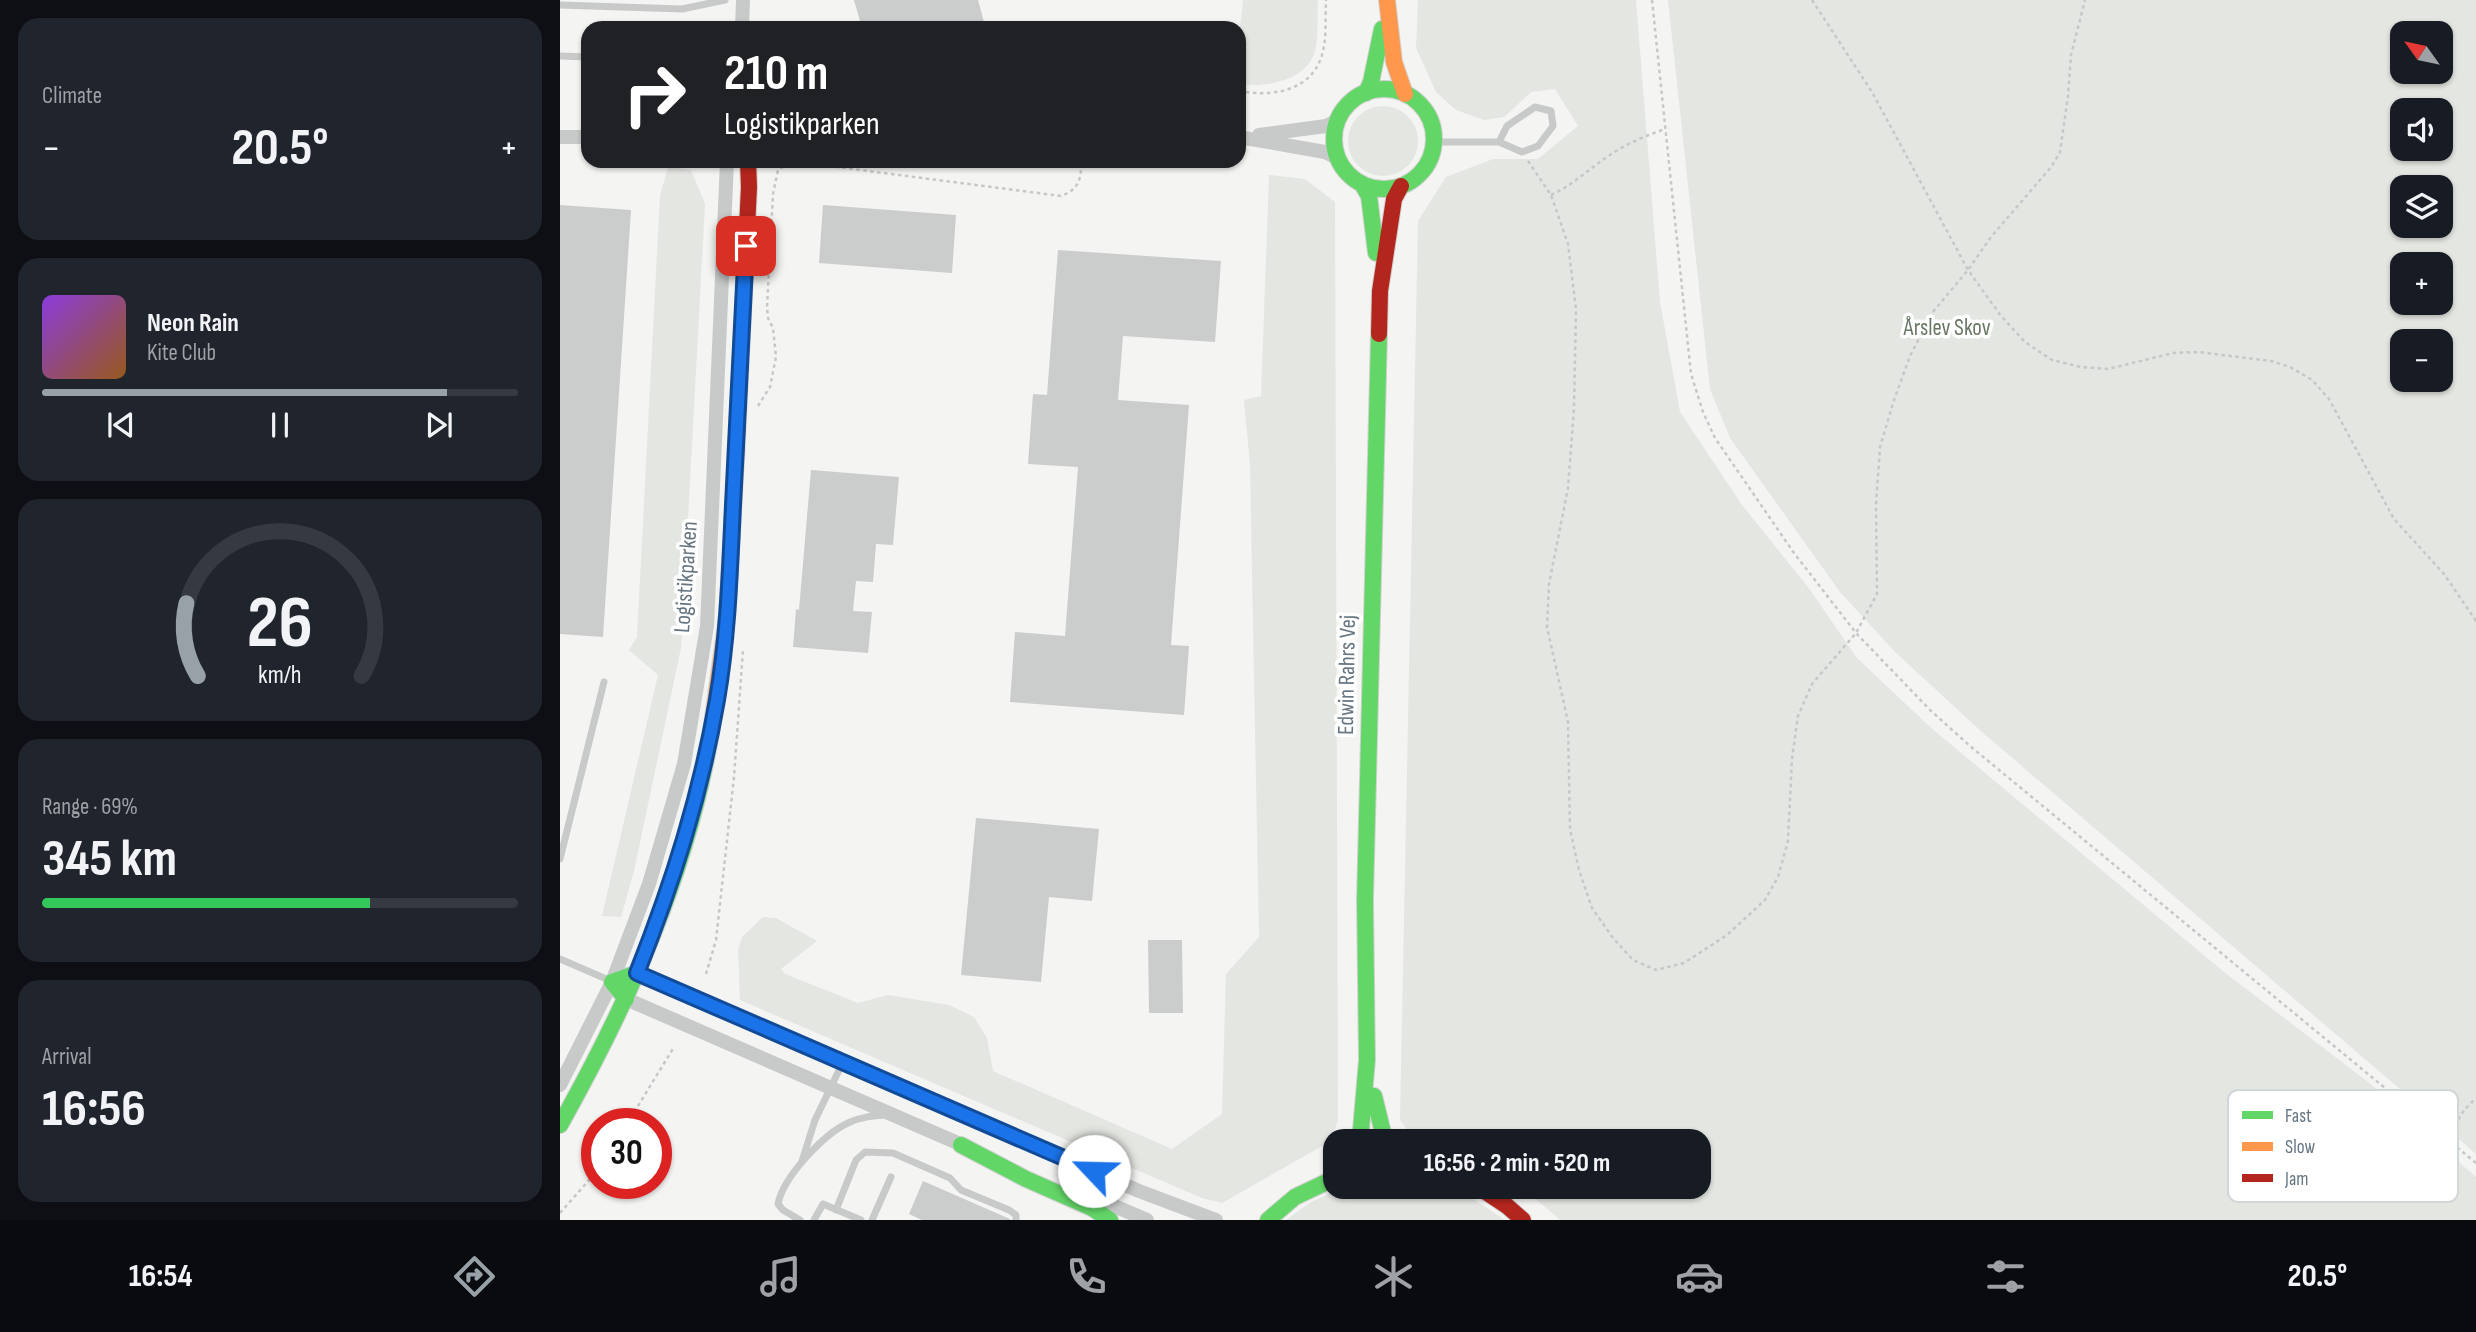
<!DOCTYPE html>
<meta charset="utf-8">
<style>
body{margin:0;font-family:"Sofia Sans Condensed",sans-serif;background:#20242c;color:#f1f3f6;height:100vh;display:flex;flex-direction:column;font-size:26px;white-space:nowrap}
*{box-sizing:border-box;margin:0}
p{font-size:23px;color:#9ea1a6}
.icon{flex:none;width:38px;height:38px;fill:none;stroke:currentColor;stroke-width:2;stroke-linecap:round;stroke-linejoin:round}
.map{position:relative;flex:1;overflow:hidden}
.sheet{display:flex;flex-direction:column;gap:18px;padding:18px;background:#0d0f14;width:560px}
.sheet>*{flex:none}
.top-card{position:absolute;left:21px;top:21px;width:665px;height:147px;border-radius:21px;box-shadow:0 2px 5px #0004;background:#202124;color:#fff;overflow:hidden}
.needle{width:46px;rotate:303deg}
.tools{position:absolute;left:1830px;top:21px;display:grid;gap:14px}
.tools a{display:grid;place-items:center;width:63px;height:63px;border-radius:14px;background:#171b24;box-shadow:0 2px 5px #0004;font-size:35px}
.speed{position:absolute;left:21px;top:1108px;display:flex;gap:14px;font-size:35px;font-weight:700;text-align:center}
.speed>*{display:grid;place-content:center;width:91px;height:91px;border-radius:50%;background:#171b24;box-shadow:0 2px 5px #0004;line-height:1}
.speed .limit{border:10px solid #d22;background:#fff;color:#111}
.pin{position:absolute;display:grid;place-items:center;width:60px;height:60px;color:#fff;margin:-30px;border-radius:14px;box-shadow:0 4px 10px #0006}
.me{position:absolute;width:77px;margin:-38px;rotate:294deg;stroke-linejoin:round;filter:drop-shadow(0 0 5px #0008)}
.turn{display:flex;align-items:center;gap:24px;height:147px;padding:0 28px;font-size:32px}
.turn .icon{width:91px;height:91px;stroke-width:2.5}
.turn b{display:block;font-size:49px;line-height:60px}
.big{font-size:52px;font-weight:700;line-height:1.1}
.sheet .card{flex:1;display:flex;flex-direction:column;justify-content:center;gap:10px;min-width:0;padding:0 24px;border-radius:21px;background:#20242c}
.sheet .dial{align-items:center;gap:0}
.dial svg{height:182px;overflow:visible;fill:none;stroke:#363941;stroke-width:7;stroke-linecap:round;text-anchor:middle}
.dial text{fill:#f1f3f6;stroke:none}
.song{display:flex;align-items:center;gap:21px}
.cover{width:84px;height:84px;border-radius:10px;background:linear-gradient(135deg,hsl(270 70% 55%),hsl(30 70% 35%))}
.played{height:7px;border-radius:4px;background:linear-gradient(90deg,#98a1a8 85%,#363941 85%)}
.keys{display:flex;justify-content:space-around;direction:ltr}
.heat{display:flex;justify-content:space-between;align-items:center;font-size:38px;direction:ltr}
.charge{height:10px;border-radius:5px;background:linear-gradient(90deg,#34c759 69%,#363941 0)}
.trip{position:absolute;left:763px;top:1129px;width:388px;height:70px;border-radius:21px;background:#171b24;box-shadow:0 2px 5px #0004;font-weight:700;line-height:70px;text-align:center}
.menu{display:flex;height:112px;justify-content:space-around;align-items:center;background:#090b0e;color:#9ea1a6}
.menu .icon{width:49px;height:49px}
.menu .selected{color:#98a1a8}
.menu b{font-size:32px;color:#f1f3f6}
main{display:flex;flex:1;min-height:0}
.map>svg:first-child{display:block}
.green{fill:#e4e6e1;fill-rule:evenodd}
.building{fill:#cbcccc}
.lines{fill:none;stroke-linecap:round;stroke-linejoin:round}
.fast-casing{stroke:#d1d1d1;stroke-width:18}
.slow-casing{stroke:#d1d1d1;stroke-width:18}
.jam-casing{stroke:#d1d1d1;stroke-width:18}
.path{stroke:#c6c7c8;stroke-width:2.5;stroke-dasharray:3.5 3.5;stroke-linecap:butt}
.lane{stroke:#c8caca;stroke-width:7}
.street{stroke:#c8caca;stroke-width:14}
.fast{stroke:#63d668;stroke-width:16}
.slow{stroke:#ff974d;stroke-width:16}
.jam{stroke:#b3261e;stroke-width:16}
.route-casing{stroke:#114b97;stroke-width:18}
.route{stroke:#1a73e8;stroke-width:12}
.labels{text-anchor:middle;dominant-baseline:central;stroke-width:7;stroke-linejoin:round;paint-order:stroke}
.park-label{font-size:23px;fill:#697864;stroke:#fff}
.street-label{font-size:23px;fill:#667580;stroke:#fff}
.key{fill:#fff;stroke:#d1d6d9;stroke-width:2}
.key-label{font-size:19px;fill:#667580}
</style>
<main>
<section class="sheet">
<div class="card"><p>Climate</p>
<div class="heat"><a>−</a><b class="big">20.5°</b><a>+</a></div>
</div>
<div class="card">
<div class="song"><i class="cover"></i><div><b>Neon Rain</b><p>Kite Club</p></div></div>
<div class="played"></div>
<div class="keys"><svg class="icon" aria-label="previous" viewBox="0 0 24 24"><path d="M18 5L8 12l10 7zM5 5v14"/></svg><svg class="icon" aria-label="pause" viewBox="0 0 24 24"><path d="M8 5v14M16 5v14"/></svg><svg class="icon" aria-label="next" viewBox="0 0 24 24"><path d="M6 5l10 7-10 7zM19 5v14"/></svg></div>
</div>
<div class="card dial"><svg viewBox="0 0 100 80">
<path d="M14 69A42 42 0 1 1 86 69"/>
<path d="M14 69A42 42 0 0 1 9 37" stroke="#98a1a8"/>
<text x="50" y="56" font-size="32" font-weight="700">26</text>
<text x="50" y="72" font-size="11">km/h</text>
</svg></div>
<div class="card"><p>Range · 69%</p><b class="big">345 km</b><div class="charge"></div></div>
<div class="card"><p>Arrival</p><b class="big">16:56</b></div>
</section>
<div class="map">
<svg width="1916" height="1220" viewBox="0 0 1916 1220">
<rect width="100%" height="100%" fill="#f4f4f2"/>
<path class="green" d="M683,0h75c-1,16 1,35 -3,51 -8,30 -50,37 -76,33v-47z
M858,0h218l24,302 20,110 62,93 66,82 49,71 73,69 294,245 144,110 108,95v43h-916l-38,-33 177,-1v-45h-274l-14,-6 -11,-15 18,-899 28,-44 47,-18h45l40,-33 -23,-37 -24,3 -27,25 -20,3 -28,-10 -20,-18 -20,-44z
M1108,0h808v1154l-494,-422 -86,-79 -56,-61 -110,-154 -20,-49zM1881,33v39h-38v-39zM1881,110v39h-38v-39zM1881,187v39h-38v-39zM1843,264h38v39h-38zM1881,341v39h-38v-39z
M788 141a35 35 0 1 1 70 0a35 35 0 1 1-70 0Z
M108,167l23,3 14,34 -24,444 -47,223 -13,46 -19,-1 56,-241 -29,-25 8,-13 23,-441z
M709,175l36,4 30,23 3,919 -9,21 -107,61 -20,-5 -462,-198 -2,-50 4,-13 21,-20 13,1 41,23 -36,28 4,5 73,29 30,-8 61,10 25,12 13,21 6,33 179,78 50,-35 4,-140 33,-37 -9,-472 -6,-65 17,-4z
M787,1186l97,1 23,8 38,25h-219l25,-18z"/>
<path class="building" d="M294,0h124l7,26 -7,2h-116z
M0,205l71,5 -28,427 -43,-3z
M263,205l133,10 -4,58 -133,-10z
M498,250l163,11 -6,81 -92,-6 -5,64 71,5 -18,240 18,1 -5,69 -174,-13 5,-70 50,4 13,-169 -50,-3 5,-70 14,1z
M251,470l88,7 -6,68 -17,-1 -3,38 -17,-1 -3,30 19,1 -4,41 -75,-6 3,-38 3,1z
M416,818l123,11 -7,72 -43,-4 -8,85 -80,-7z
M588,940h34l1,73h-34z
M363,1181l87,38v1h-88l-13,-6z"/>
<g class="lines">
<g class="fast-casing">
<path id="fast" d="M774 139a50 50 0 1 1 100 0a50 50 0 1 1-100 0Z
M806,93l5,-11 11,-53
M802,184l7,12 7,57
M66,999l-14,-17 25,-9
M814,1096l11,45
M0,1125c69,-123 127,-252 151,-392
M800,1141l7,-81 -2,-160 14,-566
M401,1145l65,34 66,29 18,12
M708,1220l27,-23 40,-19"/>
</g>
<g class="slow-casing">
<path id="slow" d="M827,0l7,62 11,32
M151,733l16,-116 9,-159"/>
</g>
<g class="jam-casing">
<path id="jam" d="M819,334l1,-43 14,-92 7,-13
M176,458l13,-271 -1,-26
M917,1186l30,20 16,14"/>
</g>
<path class="path" d="M1092,0l39,374 12,38 12,26 79,115 62,80 74,77 40,36 506,417
M1252,0l60,92 96,178 33,46 24,26 27,18 29,7 27,2 65,-16 25,-1 73,9 19,6 22,13 17,19 65,120 50,55 32,47
M679,91c32,6 72,1 83,-36 5,-17 3,-37 4,-55
M968,161l23,34 17,49 8,65 -2,99 -6,80 -19,96 -2,43 21,95 2,107 9,41 13,38 21,30 20,22 23,10 28,-7 43,-28 38,-35 13,-23 10,-36 4,-83 6,-42 14,-32 44,-51 21,-39 -1,-90 4,-57 14,-47 16,-44 22,-43 36,-43 23,-33 61,-71 8,-14 8,-56 3,-41 14,-55
M991,195c22,-10 39,-27 59,-40 17,-12 36,-19 55,-26
M198,406l12,-19 6,-30 -3,-29 -5,-10 -1,-11 6,-113 5,-24 6,-4 30,-2 247,32c17,-6 21,-17 20,-35
M146,974l10,-34 18,-163 9,-127
M67,1124l47,-77
M1888,1138l16,-28 12,-12
M0,1213l37,-42"/>
<path class="lane" d="M0,5l122,4 43,-9
M0,56l28,1
M873,142h66l23,10 16,-6 15,-20 -2,-15 -16,-4 -28,19 -8,16
M0,859l44,-177
M0,959l51,22
M242,1161l13,-41 28,-58
M276,1210l20,-50 9,-8 28,1 57,25 11,12 48,20 7,5v5
M240,1220l-17,-10 -5,-6c5,-27 46,-70 70,-81 12,-6 25,-7 37,-8
M254,1220l9,-16 38,16
M312,1220l19,-43"/>
<path class="street" d="M182,28l1,-28
M699,135l67,-9 12,-6
M0,137h28
M679,137l86,15 12,6
M77,973l502,218 77,29
M66,999l341,148
M0,1085l52,-103 37,-98 35,-120 23,-138 20,-465
M533,1197l54,23"/>
<use href="#fast" class="fast"/>
<use href="#slow" class="slow"/>
<use href="#jam" class="jam"/>
</g>
<g class="lines">
<g class="route-casing">
<path id="route" d="M186,246c-4,86 -8,172 -13,259 -3,65 -5,131 -16,195 -17,97 -44,182 -80,273l457,198"/>
</g>
<use href="#route" class="route"/>
</g>
<g class="labels">
<g class="park-label">
<text x="1387" y="328">Årslev Skov</text>
</g>
<g class="street-label">
<text transform="translate(126 577) rotate(-86)">Logistikparken</text>
<text transform="translate(787 675) rotate(-89)">Edwin Rahrs Vej</text>
</g>
</g>
<rect x="1668" y="1090" width="230" height="112" rx="10" class="key"/>
<rect x="1682" y="1111" width="31" height="8" fill="#63d668"/>
<rect x="1682" y="1142" width="31" height="9" fill="#ff974d"/>
<rect x="1682" y="1174" width="31" height="8" fill="#b3261e"/>
<g class="key-label">
<text x="1725" y="1122">Fast</text>
<text x="1725" y="1153">Slow</text>
<text x="1725" y="1185">Jam</text>
</g>
</svg>
<div class="tools">
<a><svg class="needle" viewBox="-14 -14 28 28"><path d="M0-13l5 13h-10z" fill="#e53935"/><path d="M0 13l5-13h-10z" fill="#9ea1a6"/></svg></a>
<a><svg class="icon" aria-label="sound" viewBox="0 0 24 24"><path d="M4 9h4l5-4v14l-5-4H4zM17 9q2 3 0 6"/></svg></a>
<a><svg class="icon" aria-label="layers" viewBox="0 0 24 24"><path d="M12 4l9 5-9 5-9-5zM3 14l9 5 9-5"/></svg></a>
<a>+</a>
<a>−</a>
</div>
<div class="speed"><div class="limit">30</div></div>
<div class="pin" style="left:186px;top:246px;background:#d93025"><svg class="icon" aria-label="arrive" viewBox="0 0 24 24"><path d="M6 21V4h12l-3 4 3 4H6"/></svg></div>
<svg class="me" style="left:534px;top:1171px" viewBox="-20 -20 40 40"><circle r="19" fill="#fff"/><path d="M0-13L10 11 0 6-10 11z" fill="#1a73e8"/></svg>
<div class="trip">16:56 · 2 min · 520 m</div>
<div class="top-card">
<div class="turn"><svg class="icon" aria-label="right" viewBox="0 0 24 24"><path d="M7 20v-9h11M14 6l5 5-5 5"/></svg><div><b>210 m</b>Logistikparken</div></div>
</div>
</div>
</main>
<nav class="menu">
<b>16:54</b>
<svg class="icon selected" aria-label="directions" viewBox="0 0 24 24"><path d="M12 3l9 9-9 9-9-9zM9 14v-3h6M13 9l2 2-2 2"/></svg>
<svg class="icon" aria-label="music" viewBox="0 0 24 24"><path d="M9 18V5l10-2v13"/><circle cx="6" cy="18" r="3"/><circle cx="16" cy="16" r="3"/></svg>
<svg class="icon" aria-label="phone" viewBox="0 0 24 24"><path d="M5 4h4l2 5-3 2q2 4 5 5l2-3 5 2v4C11 20 4 13 5 4z"/></svg>
<svg class="icon" aria-label="climate" viewBox="0 0 24 24"><path d="M12 3v18M4 7l16 10M4 17L20 7"/></svg>
<svg class="icon" aria-label="car" viewBox="0 0 24 24"><path d="M5 17H2v-5l4-1 3-4h7l3 4 3 1v5h-3M9 17h6M6 11h13"/><circle cx="7" cy="17" r="2"/><circle cx="17" cy="17" r="2"/></svg>
<svg class="icon" aria-label="filters" viewBox="0 0 24 24"><path d="M4 7h16M4 17h16"/><circle cx="9" cy="7" r="2"/><circle cx="15" cy="17" r="2"/></svg>
<b>20.5°</b>
</nav>
